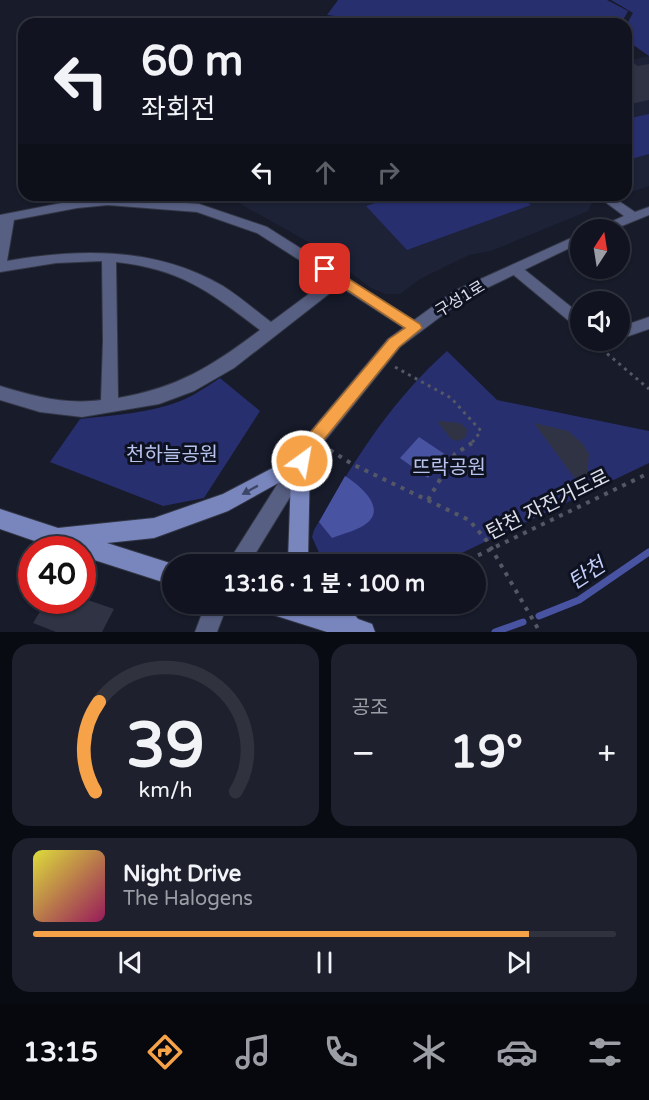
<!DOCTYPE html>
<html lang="ko">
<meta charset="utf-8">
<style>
body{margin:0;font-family:"Varela Round","Noto Sans KR",sans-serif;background:#1e212d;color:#f1f3f6;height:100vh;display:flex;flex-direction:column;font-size:22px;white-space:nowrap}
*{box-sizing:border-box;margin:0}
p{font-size:20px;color:#9c9ea5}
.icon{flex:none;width:33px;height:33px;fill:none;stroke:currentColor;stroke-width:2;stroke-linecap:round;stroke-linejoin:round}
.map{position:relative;height:632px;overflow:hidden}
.side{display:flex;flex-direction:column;gap:12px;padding:12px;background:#090b12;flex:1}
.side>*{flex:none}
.guide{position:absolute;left:18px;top:18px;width:614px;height:183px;border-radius:18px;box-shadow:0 2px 4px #0004,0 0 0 2px #30333e;background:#111420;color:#f1f3f6;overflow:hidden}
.needle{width:39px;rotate:12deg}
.controls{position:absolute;left:570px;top:219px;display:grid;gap:12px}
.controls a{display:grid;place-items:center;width:60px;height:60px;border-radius:50%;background:#111420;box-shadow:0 2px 4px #0004,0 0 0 2px #30333e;font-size:30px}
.speed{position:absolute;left:18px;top:536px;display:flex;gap:12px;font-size:30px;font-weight:700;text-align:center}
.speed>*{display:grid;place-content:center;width:78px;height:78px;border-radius:50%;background:#111420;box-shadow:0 2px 4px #0004,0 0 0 2px #30333e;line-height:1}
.speed .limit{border:9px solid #d22;background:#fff;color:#111}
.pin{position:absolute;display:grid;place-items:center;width:51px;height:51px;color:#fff;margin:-26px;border-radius:12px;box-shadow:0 3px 9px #0006}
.me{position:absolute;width:66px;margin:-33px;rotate:32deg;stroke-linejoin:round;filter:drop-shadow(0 0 4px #0008)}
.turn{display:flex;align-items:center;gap:21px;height:126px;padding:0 24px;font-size:27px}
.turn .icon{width:78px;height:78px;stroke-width:2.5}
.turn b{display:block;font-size:42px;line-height:51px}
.lanes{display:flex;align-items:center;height:57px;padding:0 24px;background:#0003;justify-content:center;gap:30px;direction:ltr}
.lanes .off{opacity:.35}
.big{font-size:45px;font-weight:700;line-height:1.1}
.side .widget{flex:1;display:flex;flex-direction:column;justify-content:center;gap:9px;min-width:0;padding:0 21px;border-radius:18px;background:#1e212d}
.side .dial{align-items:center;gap:0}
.dial svg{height:156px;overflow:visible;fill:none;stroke:#30333e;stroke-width:7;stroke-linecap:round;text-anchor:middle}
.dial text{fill:#f1f3f6;stroke:none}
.song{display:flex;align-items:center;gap:18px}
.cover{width:72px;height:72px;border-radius:9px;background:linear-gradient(135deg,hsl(60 70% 55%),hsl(330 70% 35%))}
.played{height:6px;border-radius:3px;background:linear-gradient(90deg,#f6a248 85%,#30333e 85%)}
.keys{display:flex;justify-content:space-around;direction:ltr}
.heat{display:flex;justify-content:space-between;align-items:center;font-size:33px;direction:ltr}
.side .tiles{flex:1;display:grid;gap:12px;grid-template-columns:1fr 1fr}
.widget:last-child{grid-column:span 2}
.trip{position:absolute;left:162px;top:554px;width:324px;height:60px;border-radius:30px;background:#111420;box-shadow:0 2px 4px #0004,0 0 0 2px #30333e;font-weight:700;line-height:60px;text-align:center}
.menu{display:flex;height:96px;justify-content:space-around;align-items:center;background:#07080d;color:#9c9ea5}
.menu .icon{width:42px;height:42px}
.menu .selected{color:#f6a248}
.menu b{font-size:27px;color:#f1f3f6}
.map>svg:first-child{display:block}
.built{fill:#1d2237}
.green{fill:#282f6f}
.water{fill:#4853a2}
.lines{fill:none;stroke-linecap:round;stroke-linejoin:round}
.stream{stroke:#4853a2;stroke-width:7}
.building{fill:#2f3344}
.minor-casing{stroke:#333745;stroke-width:2}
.tertiary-casing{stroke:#333745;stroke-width:2}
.secondary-casing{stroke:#333745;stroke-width:2}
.path-far1{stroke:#545866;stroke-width:3;stroke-dasharray:3 4.5;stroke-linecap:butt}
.path{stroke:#545866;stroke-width:4;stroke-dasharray:4 6;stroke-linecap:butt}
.minor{fill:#575f82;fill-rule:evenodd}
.tertiary{fill:#575f82;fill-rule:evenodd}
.secondary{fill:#7986be;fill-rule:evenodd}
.oneway{fill:#3e4667}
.route{fill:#f6a248;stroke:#a0692f;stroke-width:1.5}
.labels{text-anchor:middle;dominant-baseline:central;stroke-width:6;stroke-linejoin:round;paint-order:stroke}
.street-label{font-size:16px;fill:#dde0eb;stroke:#0e1120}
.near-park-label{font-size:20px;fill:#b7c2ed;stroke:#0e1120}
.near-street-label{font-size:20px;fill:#dde0eb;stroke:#0e1120}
.near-water-label{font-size:21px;font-style:italic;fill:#c4cffb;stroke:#0e1120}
</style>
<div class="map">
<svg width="649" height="632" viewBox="0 0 649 632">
<rect width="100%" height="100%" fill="#171b2a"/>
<path class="built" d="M649,56v130l-23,8v-133z
M229,195h361l2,8 -4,8 -97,40 -22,4 -49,24 -20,15h-14l-15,-6 -57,-43 -70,-39z"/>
<path class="green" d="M338,0h269l21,11 -7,13h-222l-72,-9z
M611,0h38v56l-17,-12 -6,11v-13l5,1c-6,-13 -6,-17 2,-30z
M649,114v40l-18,5 -5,-5v-35z
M400,195h118l13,10 -124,45 -41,-44z
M447,351l50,49 152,31v32l-210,101h-115l-12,-27 2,-7c39,-67 74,-126 133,-179z
M220,378l40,33 -56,87 -41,8 -113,-44 30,-43c34,-4 71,-6 103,-19 13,-6 25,-14 37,-22z"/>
<path class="water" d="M419,437l27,18 -18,23 -28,-20z
M345,476c13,8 42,31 22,47 -8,7 -25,11 -35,15l-13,-16z"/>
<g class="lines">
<path class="stream" d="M539,616l40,-16 70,-48
M495,632l28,-10"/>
</g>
<path class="building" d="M626,59l12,7 11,-2v36l-23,5z
M437,421l23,2 7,6 -1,8 -7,4 -8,-2z
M534,423l34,8 14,12 7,11 -1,12v7l-9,11z
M47,600h41l26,9 -12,23h-46l-23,-9z"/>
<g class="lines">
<g class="minor-casing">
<path id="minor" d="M108,197l91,7 68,23 153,97 3,4 -3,4h-10l-71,-46 -105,82 -40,23 -35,13 -77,13 -42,-5 -40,-12v-14c33,10 66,19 101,14l2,-59 -1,-80 -46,2 -56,9v-57l77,-15zM108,205l89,7 60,21 72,46 -58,43c-16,-12 -31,-25 -48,-36 -67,-39 -142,-38 -216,-25l7,-41 63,-12zM116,262c65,7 94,30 144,68 -48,36 -82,58 -142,68z
M515,264l5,2 60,48v14l-5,-2 -65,-54 -2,-3z
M649,317v12l-29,10v-12z"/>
</g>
<g class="tertiary-casing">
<path id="tertiary" d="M596,195h14l25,17 14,-5v8l-37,15h-20l32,-14z
M580,234v9l-116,56 -64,48 -77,96 -74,121h-22l84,-133 77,-92 66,-48z
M206,603h22l-11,29h-22z"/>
</g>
<g class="secondary-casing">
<path id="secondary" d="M301,453l7,2 2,6 -2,98 2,5h-21l-1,-3 3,-85 -63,35 -74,27 -47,5 66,21 -1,21 -90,-29v-7l-27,-1 -55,-19v-20l58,19 96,-10 69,-24z
M258,603h47l17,5 -2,-5h25l13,16 14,5 3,8h-48l-66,-21z"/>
</g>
<path class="path-far1" d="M604,340v11l45,38
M395,367l56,31 30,33 -10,13"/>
<path class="path" d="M330,450l22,14 117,56 18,21 53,91
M428,500l27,-46 17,-11
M460,564l189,-91"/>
<use href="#minor" class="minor"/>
<use href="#tertiary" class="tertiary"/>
<use href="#secondary" class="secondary"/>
</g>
<defs><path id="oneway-solid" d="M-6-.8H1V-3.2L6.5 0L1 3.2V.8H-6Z" transform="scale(1.5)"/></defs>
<use class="oneway" href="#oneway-solid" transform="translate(250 490) rotate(151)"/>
<path class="route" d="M325,264l95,60 2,4 -23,19 -77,95 -15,25 -5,2 -6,-2 -3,-6 18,-29 78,-93 16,-11 -85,-56 -2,-3 2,-3z"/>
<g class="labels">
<g class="street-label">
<text transform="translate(460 299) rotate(-31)">구성1로</text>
</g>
<g class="near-park-label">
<text x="172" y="455">천하늘공원</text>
<text x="449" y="468">뜨락공원</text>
</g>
<g class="near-street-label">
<text transform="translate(548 505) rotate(-26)">탄천 자전거도로</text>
</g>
<g class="near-water-label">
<text transform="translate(587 574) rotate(-33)">탄천</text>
</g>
</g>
</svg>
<div class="controls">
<a><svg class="needle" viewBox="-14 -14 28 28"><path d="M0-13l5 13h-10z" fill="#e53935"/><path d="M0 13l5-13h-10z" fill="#9c9ea5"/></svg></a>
<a><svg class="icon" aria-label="sound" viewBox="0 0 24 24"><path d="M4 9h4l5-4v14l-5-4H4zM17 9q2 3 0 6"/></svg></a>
</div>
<div class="speed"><div class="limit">40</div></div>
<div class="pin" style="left:325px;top:269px;background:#d93025"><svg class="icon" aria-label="arrive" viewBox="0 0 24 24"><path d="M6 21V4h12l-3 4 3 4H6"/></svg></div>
<svg class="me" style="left:302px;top:461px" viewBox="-20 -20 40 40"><circle r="17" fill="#f6a248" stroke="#fff" stroke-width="3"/><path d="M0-11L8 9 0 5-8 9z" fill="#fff"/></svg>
<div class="trip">13:16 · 1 분 · 100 m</div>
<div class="guide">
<div class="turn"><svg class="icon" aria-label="left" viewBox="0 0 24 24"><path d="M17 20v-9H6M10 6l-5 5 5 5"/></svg><div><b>60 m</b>좌회전</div></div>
<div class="lanes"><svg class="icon" aria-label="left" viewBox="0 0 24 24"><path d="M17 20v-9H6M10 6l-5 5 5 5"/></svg><svg class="icon off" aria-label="ahead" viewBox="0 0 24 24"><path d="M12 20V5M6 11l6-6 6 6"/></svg><svg class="icon off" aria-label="right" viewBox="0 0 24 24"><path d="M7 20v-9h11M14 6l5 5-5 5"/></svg></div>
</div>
</div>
<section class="side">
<div class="tiles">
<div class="widget dial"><svg viewBox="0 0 100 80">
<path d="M14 69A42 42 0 1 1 86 69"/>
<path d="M14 69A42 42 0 0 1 16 23" stroke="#f6a248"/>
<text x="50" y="56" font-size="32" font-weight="700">39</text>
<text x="50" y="72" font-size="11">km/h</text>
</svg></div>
<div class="widget"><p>공조</p>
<div class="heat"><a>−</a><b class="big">19°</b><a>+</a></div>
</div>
<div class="widget">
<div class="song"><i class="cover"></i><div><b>Night Drive</b><p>The Halogens</p></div></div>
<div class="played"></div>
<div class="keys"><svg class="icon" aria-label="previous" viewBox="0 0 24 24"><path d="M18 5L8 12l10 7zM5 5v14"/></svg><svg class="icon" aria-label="pause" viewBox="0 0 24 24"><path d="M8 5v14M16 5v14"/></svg><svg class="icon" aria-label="next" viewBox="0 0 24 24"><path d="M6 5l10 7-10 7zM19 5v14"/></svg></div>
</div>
</div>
</section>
<nav class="menu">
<b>13:15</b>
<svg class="icon selected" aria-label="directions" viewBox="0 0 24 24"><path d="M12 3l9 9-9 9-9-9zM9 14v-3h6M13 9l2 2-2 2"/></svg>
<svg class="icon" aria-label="music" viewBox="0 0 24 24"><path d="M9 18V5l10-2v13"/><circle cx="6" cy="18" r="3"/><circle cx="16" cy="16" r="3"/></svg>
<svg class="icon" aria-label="phone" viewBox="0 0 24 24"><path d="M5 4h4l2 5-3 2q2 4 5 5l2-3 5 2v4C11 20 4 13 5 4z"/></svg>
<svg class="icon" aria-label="climate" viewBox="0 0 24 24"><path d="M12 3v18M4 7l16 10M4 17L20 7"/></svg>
<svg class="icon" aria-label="car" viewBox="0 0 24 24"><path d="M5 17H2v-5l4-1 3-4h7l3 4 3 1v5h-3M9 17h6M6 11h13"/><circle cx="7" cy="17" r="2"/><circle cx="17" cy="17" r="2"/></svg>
<svg class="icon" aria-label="filters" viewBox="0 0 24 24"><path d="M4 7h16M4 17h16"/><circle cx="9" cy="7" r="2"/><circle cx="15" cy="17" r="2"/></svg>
</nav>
